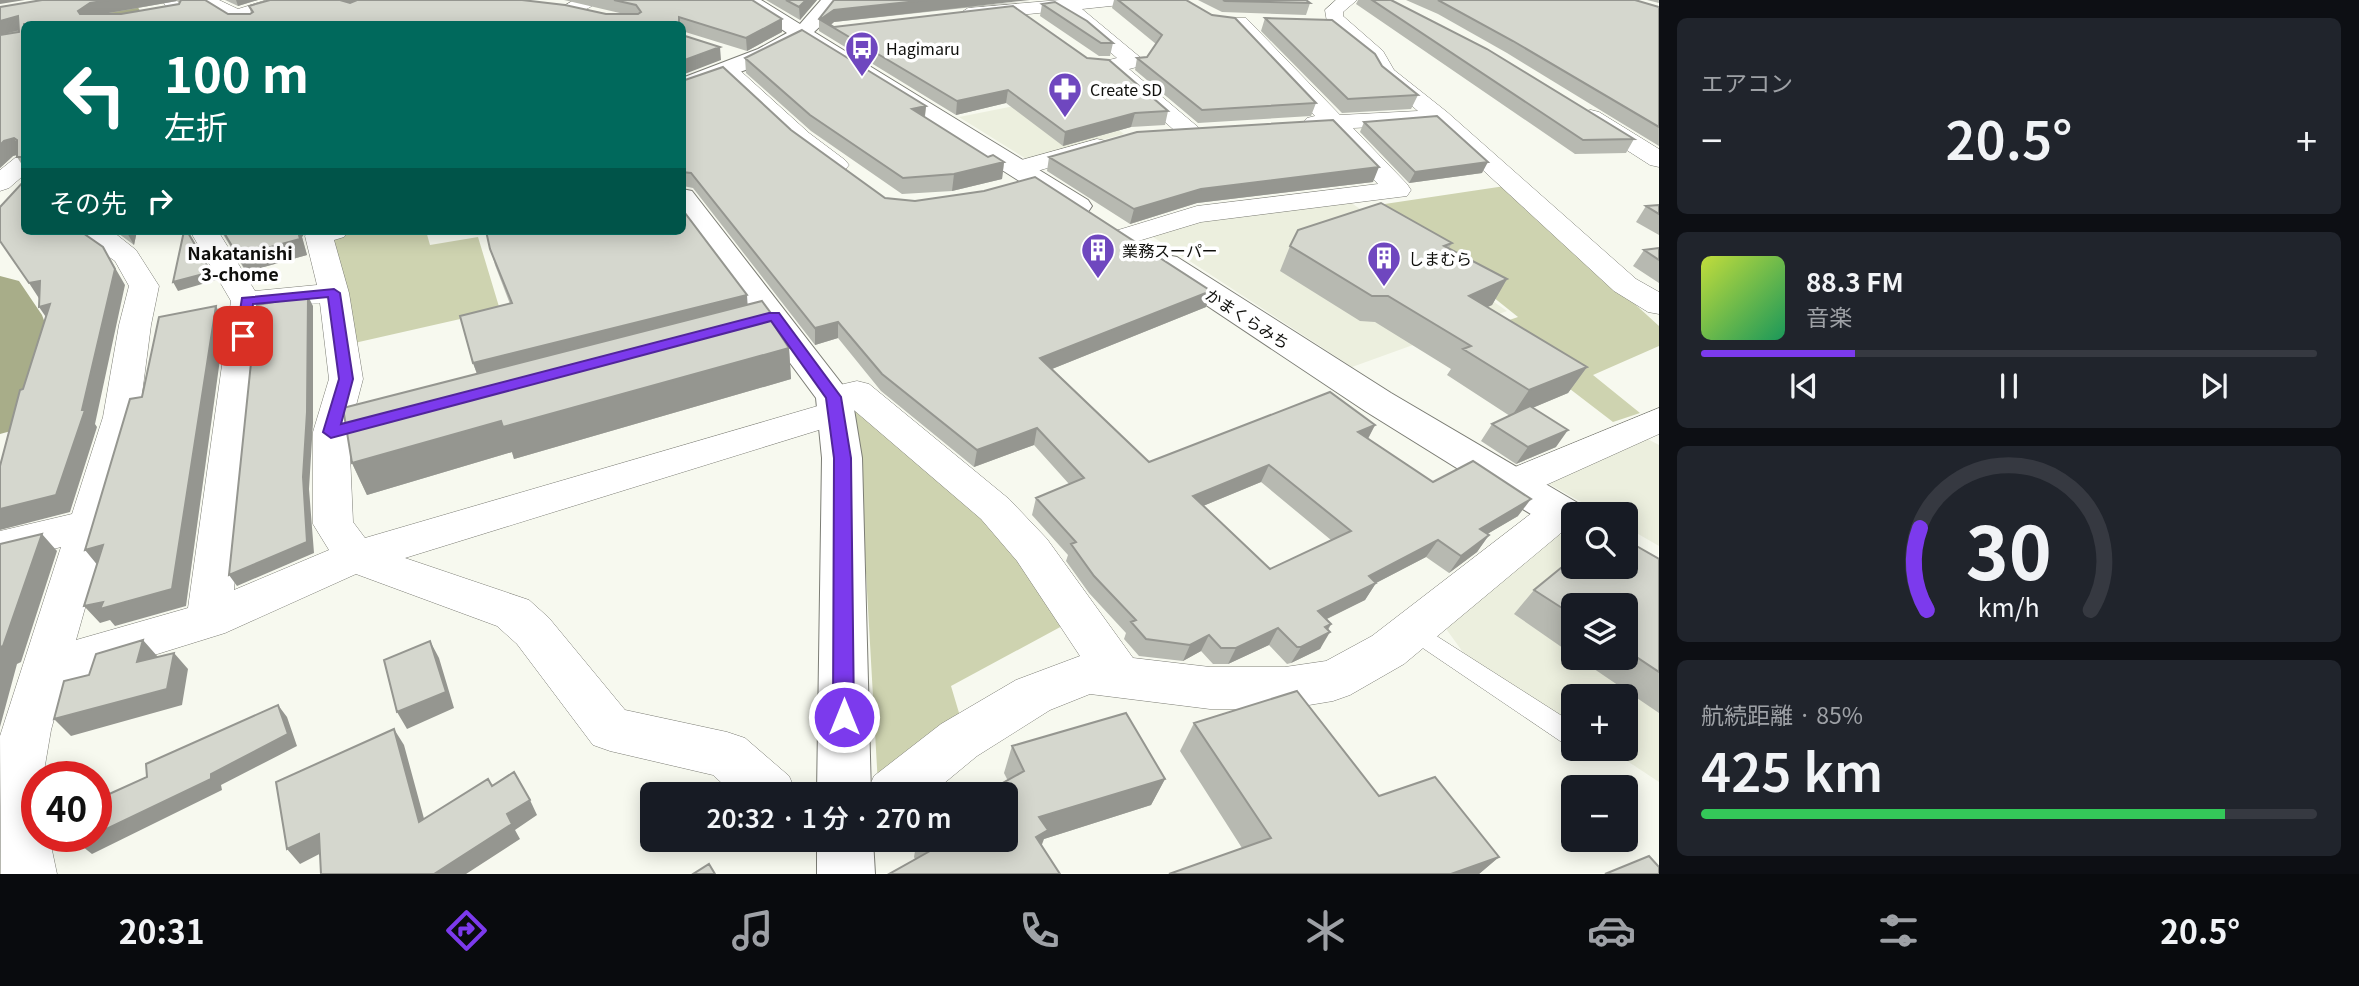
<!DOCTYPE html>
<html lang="ja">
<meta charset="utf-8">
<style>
body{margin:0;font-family:Georgia,"Noto Sans JP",serif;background:#20242c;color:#f1f3f6;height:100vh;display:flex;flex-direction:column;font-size:26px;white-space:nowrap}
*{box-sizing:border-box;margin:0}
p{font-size:23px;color:#9ea1a6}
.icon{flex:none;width:38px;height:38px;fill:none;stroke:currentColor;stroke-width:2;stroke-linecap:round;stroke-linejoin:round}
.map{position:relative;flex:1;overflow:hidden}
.sheet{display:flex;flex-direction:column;gap:18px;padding:18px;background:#0d0f14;width:700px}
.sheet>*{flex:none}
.hud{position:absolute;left:21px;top:21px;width:665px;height:214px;border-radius:10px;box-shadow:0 4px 18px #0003;background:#00695c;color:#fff;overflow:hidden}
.tools{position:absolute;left:1561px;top:502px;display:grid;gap:14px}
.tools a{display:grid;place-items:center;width:77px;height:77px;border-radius:10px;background:#171b24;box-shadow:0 4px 18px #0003;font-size:35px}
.speed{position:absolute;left:21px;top:761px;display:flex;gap:14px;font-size:35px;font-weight:700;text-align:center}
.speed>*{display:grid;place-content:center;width:91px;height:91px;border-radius:50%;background:#171b24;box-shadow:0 4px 18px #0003;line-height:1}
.speed .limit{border:10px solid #d22;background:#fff;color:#111}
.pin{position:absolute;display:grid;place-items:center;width:60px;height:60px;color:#fff;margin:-30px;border-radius:14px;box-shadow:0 4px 10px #0006}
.me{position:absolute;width:77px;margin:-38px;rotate:0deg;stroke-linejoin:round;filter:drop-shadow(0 0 5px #0008)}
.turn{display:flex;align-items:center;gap:24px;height:147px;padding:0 28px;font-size:32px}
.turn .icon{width:91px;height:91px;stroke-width:2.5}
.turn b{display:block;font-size:49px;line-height:60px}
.then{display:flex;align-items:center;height:66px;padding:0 28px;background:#0003;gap:14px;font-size:26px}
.big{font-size:52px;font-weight:600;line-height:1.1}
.sheet .tile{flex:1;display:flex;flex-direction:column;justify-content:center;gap:10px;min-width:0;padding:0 24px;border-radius:10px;background:#20242c}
.sheet .dial{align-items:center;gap:0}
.dial svg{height:182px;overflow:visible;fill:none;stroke:#363941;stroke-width:7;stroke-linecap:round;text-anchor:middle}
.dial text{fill:#f1f3f6;stroke:none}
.song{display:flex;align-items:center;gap:21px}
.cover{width:84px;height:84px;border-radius:10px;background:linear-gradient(135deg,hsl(70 70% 55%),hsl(150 70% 35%))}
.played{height:7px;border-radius:4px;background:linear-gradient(90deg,#7c3aed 25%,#363941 25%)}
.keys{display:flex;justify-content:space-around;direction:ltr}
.heat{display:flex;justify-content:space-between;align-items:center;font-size:38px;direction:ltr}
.charge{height:10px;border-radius:5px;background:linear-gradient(90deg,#34c759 85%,#363941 0)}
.trip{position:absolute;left:640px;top:782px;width:378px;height:70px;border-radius:10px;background:#171b24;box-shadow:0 4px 18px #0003;font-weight:600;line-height:70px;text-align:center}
.dock{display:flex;height:112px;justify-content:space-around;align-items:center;background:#090b0e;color:#9ea1a6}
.dock .icon{width:49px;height:49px}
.dock .current{color:#7c3aed}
.dock b{font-size:32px;color:#f1f3f6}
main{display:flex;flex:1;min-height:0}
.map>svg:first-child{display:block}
.built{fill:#ecefde;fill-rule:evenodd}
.green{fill:#ced3b0}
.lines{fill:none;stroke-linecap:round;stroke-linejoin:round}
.river{fill:#a8ad89;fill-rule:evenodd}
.lane-casing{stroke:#7c7d75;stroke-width:1}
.street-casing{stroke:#7c7d75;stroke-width:1}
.secondary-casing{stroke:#7c7d75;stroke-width:2}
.lane{fill:#fff;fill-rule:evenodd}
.street{fill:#fff;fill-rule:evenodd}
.secondary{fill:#fff;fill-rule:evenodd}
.wall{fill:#b7b9b1;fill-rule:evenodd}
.shaded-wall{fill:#959690}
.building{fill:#d5d7ce;stroke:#959690;stroke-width:2;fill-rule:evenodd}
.route{fill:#7c3aed;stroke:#51269a;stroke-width:2}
.labels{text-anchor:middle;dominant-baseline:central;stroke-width:7;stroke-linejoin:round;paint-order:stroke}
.far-poi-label{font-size:16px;fill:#0f0f0c;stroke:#fff;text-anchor:start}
.far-street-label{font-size:16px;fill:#0f0f0c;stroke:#fff}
.far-neighbourhood-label{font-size:18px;font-weight:bold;fill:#0f0f0c;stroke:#fff}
</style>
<main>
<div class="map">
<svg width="1659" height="874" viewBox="0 0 1659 874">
<rect width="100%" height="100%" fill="#f7f9ef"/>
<path class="built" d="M1074,94l50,40 -96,26 -69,-43z
M1350,202l157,109 -155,56 -199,-130 2,-3 42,-12z
M1640,435l19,10v101l-33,-19v-13h-23l-54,-30 7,-14z
M1556,535l17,1v31h53l33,17v198l-50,-33h17v-53h-53v30l-108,-71 -21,-29zM1573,606h53v52h-53z"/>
<path class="green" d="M1505,186l154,140v20l-66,29 47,38 -27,9 -124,-95 29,-10 -140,-112z
M352,231h74l4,14 48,-8 22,73 -150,34 -19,-103 6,-7z
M859,404l141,124 64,97 -113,61 11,37 -84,62 -20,-354 -10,-25z"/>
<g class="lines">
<path class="river" d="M96,0h37l16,24h-33l-6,-10z
M0,276l19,5 23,34 15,40 -35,73 -22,6z"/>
<g class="lane-casing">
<path id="lane" d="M1413,621l160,102v22l-10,-2 -158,-107 -3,-6 3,-6z"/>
</g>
<g class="street-casing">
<path id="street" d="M162,0h18l25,24c-22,2 -32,-5 -43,-24z
M196,0h23l19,9 29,-9h29l-3,4 -44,13 6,7h-20z
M574,0h25c-8,9 -26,16 -38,13l-2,-4z
M1060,0h69l-9,5 -38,4 59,49 3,4 -3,4 -12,3 69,58 4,5 -4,5h-16l-77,-68 -3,-4 3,-4 12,-3 -48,-41 -2,-4 2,-3 -101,10 -9,-6 9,-6z
M1336,0h21l-14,12v4l40,35 11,19 53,42 189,167 23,13v22l-11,-2 -34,-21 -181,-167 -80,4 54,56 4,6 -4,6 -206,26 -76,23 -10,-2 -4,-6 4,-6 82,-25 181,-22 -50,-55 -21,-1 -4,-5 4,-5 8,-2 -86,-94 3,-4h14l94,97 78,-4 -40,-34 -11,-19 -40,-36 -2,-12z
M727,63l7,2 75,68 36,27 4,5 -4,5 -9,3 -9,-3 -34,-27 -73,-70 -4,-4 4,-4z
M1591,110l8,2 60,37v18l-9,-2 -67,-43 -4,-5 4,-5z
M1097,139l9,2 3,5 -3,5 -86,25 -9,-3 -4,-5 4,-5z
M24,155v20l-15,13 -9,3v-21l15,-12z
M84,231h28l24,19 23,36 -8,39 -12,92 -63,223 112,-32 43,-307 -41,-70h28l37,60 62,-6 -12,-49 3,-5h40l-4,6 -10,3 15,53 14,86 -14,53 4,90 12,16 456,-133 -5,-8 6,-8 35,-8 12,3 140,115 38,40 86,119 77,9h75l41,-6 46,-25 174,-134 14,-5 14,5 6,10 -7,2v9l-169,141 -54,31 -17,6 -48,8h-75l-120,-15 -40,16 -73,46 -46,38h-65l8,-18 67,-52 75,-44 64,-24 -63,-95 -36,-42 -133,-114 5,8 -5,8 -443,137 124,42 20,18 76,92 102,22 18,6 44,38 8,18h-63l-21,-19 -103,-24 -17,-6 -76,-101 -20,-18 -141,-52 -131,59 -161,50 -13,47 -8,47h-6v59h12l8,38h-56l-1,-138 61,-189 -61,16v-32l72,-17 31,-97 16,-92 10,-39 -14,-25 -26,-18zM320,303l9,76 -16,53v92l16,26 -95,40 27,-281z
M1659,408v26l-133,60 -14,4 -14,-4 -5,-10 5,-10z"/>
</g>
<g class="secondary-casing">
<path id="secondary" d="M739,0h22l39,24 21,-24h19l-13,20 -13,12 274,168 4,6 -4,6 -10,2 -10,-2 -267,-170 -50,26 -69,25v-15l76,-29 29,-16z
M682,189l10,2 160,206 10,61 9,336h-54l5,-336 -6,-60 -134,-181z
M1166,255l11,2 214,136 197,116 3,5h-18v22l-15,-5 -193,-120 -210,-140 -4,-7 4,-7z
M817,840h56l2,34h-58z"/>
</g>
<use href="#lane" class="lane"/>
<use href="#street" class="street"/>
<use href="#secondary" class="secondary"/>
</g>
<path class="wall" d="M42,0h163l23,14h22l1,-1 -2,-7 375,8 -60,-14h188l30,19v13l-35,19 -65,-20v-7h-658v144l-7,-11v-2l-4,1 -13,12v-133zM177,1l2,2v1l-58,10h-17z
M225,0h33l-20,6z
M766,0h51l-17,20z
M1114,0h72l130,103 -5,13 -113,7 -63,-53 2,-12 10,-1 9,-13 -44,-36z
M1198,0h110l-1,1 3,2 -4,12 -84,-3z
M1358,0h33l243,139 -8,14 -51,1 -219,-150z
M1406,0h229l24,7v139l-152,-93 -69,-39z
M1647,0h12v3z
M1030,1l-196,21 -3,3 3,2 253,31 81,53 -3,14 -34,2 -68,19 -57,-43 -50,12 -137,-84v-12z
M1042,4l71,39 -3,13h-11l-59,-40z
M1265,18l117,48 36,29 -7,14 -69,4 -81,-82z
M745,58l181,48 -1,11 63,40 16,5 -2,17 -50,12 -50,3 -91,-63 -65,-58z
M682,81l109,49 94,68 326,93 -5,16 -154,62 97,93 226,-37 -7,14 65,43 85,34 -31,18 2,1 -12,17 -28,21 -23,-16 -50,26 -11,17 -38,19 4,5 -11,25 -29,14 -4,1 -18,-19 -41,19h-15l-12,-13 -18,10 -44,-5 -15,-17 2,-6 -37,-40 -23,-32 2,-6 -36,-40 4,-17 33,-14 -35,-39 -60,22 -93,-76 -43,-53 -23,7 -122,-157 -10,-2zM1261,482l70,58 -61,29 -67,-63z
M1364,122l118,51 -73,10 -49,-51z
M1049,157l324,25 -176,21 -67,21 -83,-53z
M1659,205v30l-23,-13 10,-16z
M115,231h22l-3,14z
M221,231h85l-4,6 5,18 -61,17z
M486,231l262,73 32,30 9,14 2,31 -277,80 -2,-7 -145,43 -15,-32 125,-89 -4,-11 37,-59 -15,-39z
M1452,243l-3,5 58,31 -15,26 -5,2 100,60 -19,26 -36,15 24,39 -40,17 -35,-23 11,-17 18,-8 -63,-41 4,-6 -76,-47 -15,-1 -80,-50 10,-25z
M1659,248v35l-26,-17 11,-16z
M1659,559v154l-81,-55h48v-52h-53v49l-59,-41 20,-24z
M1194,723l185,73 120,61 -20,17h-310l73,-26 -62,-97z
M1012,746l153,33 -14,26 -107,34 -129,20 -1,-2 3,-17h89l2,-59 -4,-8z"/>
<path class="shaded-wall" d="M0,0h25l-25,4z
M109,0h67l1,1 -80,14 -13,9 -6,-13 12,-8z
M236,0h22l-20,6z
M339,0h29l-24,12z
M806,0h11l-17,20 -1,-13z
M927,0h103l-196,22 -4,3 -9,-6 13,-9z
M18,16l6,13 -24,6v-14z
M782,19v13l-35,19 -1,-13z
M720,47l1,13 -39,15v-14z
M1008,90l-2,13 -50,12 1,-14z
M926,106l-2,16 -12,-13z
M1135,113l-4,14 -68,19 2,-14z
M14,138l9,15 -10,3 -13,12v-23l4,-4z
M1004,162l-2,17 -50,12 2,-17z
M1488,162l-6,11 -73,10 6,-11z
M1379,167l-6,15 -176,21 -67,21 4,-15 67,-20z
M126,231h11l-3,14z
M298,231h8l-4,6 5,18 -61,17 -8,-16z
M103,247l22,38 -30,139 2,3 -27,85 -70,18v-21l82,-99z
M211,272l5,8 -38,11 -5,-9z
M1507,279l-15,26 -37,17 14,-26z
M40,281v19l-11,-17z
M1211,291l-5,16 -169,68 3,-17z
M747,295l1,16 -269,68 -6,-16z
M308,296l5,10v117l-4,66 5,64 -77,33 -8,-11 74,-98z
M50,304v19l-11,-16z
M216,306l9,17 -39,283 -71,20 -5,-6 -10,3 -16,-17z
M838,322v16l-23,7v-17z
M779,324l2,26 8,-2 2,31 -277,80 -2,-7 -145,43 -15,-32z
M1587,367l-19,26 -57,24 18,-27z
M1375,425l-9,17 -8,-10z
M1037,428l-3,17 -60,22 3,-17z
M1568,430l-12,17 -40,17 12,-17z
M1269,465l-8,17 -75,31 7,-17z
M1531,499l-13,17 -51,30 13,-17z
M42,534l15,17 -36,111 -4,2 -17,63v-80z
M1489,535l-12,17 -28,21 12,-17z
M1438,540l-12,17 -50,26 -11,17 -57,28 10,-17 51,-35z
M103,545l-4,22 -14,-17z
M1331,624l-7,11 6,-3 -10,17 -29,14 10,-16 24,-20z
M1278,628l-9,17 -41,19 8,-16z
M1209,635l-8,16 -18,10 7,-16z
M143,640l15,17 -21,5z
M430,641l9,17 15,50 -47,21 -10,-17z
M174,653l14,16 -6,36 -111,31 -17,-17z
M278,705l9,12 10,29 -76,39 1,5 -130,64 -14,-11 14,-7h4v-2l115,-60z
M394,729l10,16 25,92 -10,-15z
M1165,779l-14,26 -107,34 -6,16 -11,7 12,-45z
M530,800l7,15 -22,15 5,9 -54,35h-32l73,-60z
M319,834l12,14 -31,16 -13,-15z
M1499,857l-20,17h-28z"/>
<path class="building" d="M42,0h67l-19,3 -12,8 2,3h41l58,-10 2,-4h24l23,14h22l3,-2 -4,-6 21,-6h70l10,3 7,-3h165l43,5 41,9h32l3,-2 -5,-7 -22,-5h138l30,19 -36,19 -67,-21v7h-655v133h-7v-17l-3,-2 -10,3 -4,4v-110l19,-3 -1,-16 -18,5v-14z
M786,0h20l-7,7z
M834,0h93l-93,10 -13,9 13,8 179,-21 74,52 22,2 59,51 -33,2 -70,19 -57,-42 -51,11 -138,-82z
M1118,0h68l26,15 23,3 81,85 -114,7 -65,-52 10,-1 15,-22z
M1223,0h83l4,3 -85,-2z
M1372,0h19l96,49 147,90 -51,1z
M1438,0h197l24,7v120l-146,-86z
M1055,2l32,19 26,22h-12l-59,-39z
M1265,18l67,2 43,34 7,12 36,29 -70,4z
M802,30l124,76 -14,3 76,48 5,-2 11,7 -50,12 -51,4 -93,-63 -65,-57z
M682,35l38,12 -38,14z
M723,67l68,63 94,68 30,3 69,-10 51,-14 176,114 -171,67 109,104 181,-70 45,33 -17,7 75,50 40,-21 58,38 -51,30 9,6 -28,21 -23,-16 -69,36 7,7 -58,28 13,13 -6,3 5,5 -29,15h-4l-19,-19 -42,20h-15l-12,-13 -19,10 -44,-6 -15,-17 5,-2 -42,-44 -23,-32 5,-2 -40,-44 48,-20 -47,-50 -60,22 -95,-76 -44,-52 -23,6 -124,-155 -9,-1v-91zM1269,465l82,66 -81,38 -77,-73z
M1437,116l51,46 -73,10 -51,-50z
M1333,120l46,47 -178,22 -67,20 -85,-52 88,-25z
M24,181v50h56l23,16 12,22 -33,141h3l-29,85 -56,14v-43l20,-76 3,-1 27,-85 -11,3 1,-26 -11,2 -29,-42v-34z
M1381,203l71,40 -8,3 63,33 -38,17 118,71 -58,23 -66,-41 8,-3 -83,-50h-16l-82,-50 8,-16z
M1659,205v9l-13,-8z
M682,209l65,86 -274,68 -13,-47 52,-13 -22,-54 -4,-18h196z
M184,231h3l24,41 -38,10z
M223,231h75l2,8 -62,17z
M1659,248v12l-15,-10z
M308,296l-1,116 -4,65 4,65 -78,33 28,-270z
M762,301l17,23 -5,1 15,23 -286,79 -2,-6 -149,42 -9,-55z
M216,306l-44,283 -72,20 3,-7 -19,4 19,-61 -18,5 45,-151 12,-2 17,-80z
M1530,406l38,24 -40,17 -36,-23z
M42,534l-39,112 -3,1v-103z
M1626,540l33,19v113l-33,-22v-44h-53v9l-39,-25 39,-32v9h53z
M143,640l-6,22 37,-9 -7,36 -113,30 10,-38 25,-6 7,-21z
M430,641l16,51 -49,20 -13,-52z
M1297,691l82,105 56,-19 64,80 -48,17h-282l102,-36 -77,-115z
M278,705l10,29 -77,40v5l-115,55v-34l51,-23 -1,-13z
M1126,713l39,66 -126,38 9,13 -12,7 24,37h-171l41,-23 -7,-11h83v-46h-23l41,-23 -12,-25z
M394,729l25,93 69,-43 4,7 22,-14 16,28 -23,14 5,10 -78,50h-113l-2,-40 -32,15 -11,-67z
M78,836h14l-14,7z
M1649,856l10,11v7h-54z
M709,864l6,10h-22z"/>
<path class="route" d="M334,289l6,4 13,86 -12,45 428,-111h10l62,84 10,61 3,259 -3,7 -7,2 -8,-2 -3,-7 1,-259 -8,-60 -55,-77 -440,117 -8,-6 16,-53 -11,-82 -75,7 -3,32 -7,4 -7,-4 6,-38z"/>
<defs>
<g id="bus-pin" transform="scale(1.75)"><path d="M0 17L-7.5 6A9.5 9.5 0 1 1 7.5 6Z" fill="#6f47bf" stroke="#fff"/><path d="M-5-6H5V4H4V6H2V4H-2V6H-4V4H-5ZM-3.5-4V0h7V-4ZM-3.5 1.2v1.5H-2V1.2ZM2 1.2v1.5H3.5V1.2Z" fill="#fff"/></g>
<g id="pharmacy-pin" transform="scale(1.75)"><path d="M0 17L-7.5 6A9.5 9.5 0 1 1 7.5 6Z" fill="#6f47bf" stroke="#fff"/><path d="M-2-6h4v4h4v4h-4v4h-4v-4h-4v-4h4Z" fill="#fff"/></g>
<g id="building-pin" transform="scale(1.75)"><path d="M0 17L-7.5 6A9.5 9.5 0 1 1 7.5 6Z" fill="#6f47bf" stroke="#fff"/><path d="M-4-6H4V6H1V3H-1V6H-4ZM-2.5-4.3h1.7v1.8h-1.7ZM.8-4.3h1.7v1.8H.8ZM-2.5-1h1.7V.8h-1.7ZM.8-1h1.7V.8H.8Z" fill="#fff"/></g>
</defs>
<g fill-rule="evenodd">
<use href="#bus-pin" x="862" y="48"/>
<use href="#pharmacy-pin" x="1065" y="89"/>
<use href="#building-pin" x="1098" y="250"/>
<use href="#building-pin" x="1384" y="258"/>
</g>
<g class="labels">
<g class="far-poi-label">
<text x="886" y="48">Hagimaru</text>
<text x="1090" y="89">Create SD</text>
<text x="1122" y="250">業務スーパー</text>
<text x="1408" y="258">しまむら</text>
</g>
<g class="far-street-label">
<text transform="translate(1248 318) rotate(33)">かまくらみち</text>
</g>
<g class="far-neighbourhood-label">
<text x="240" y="252">Nakatanishi<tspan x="240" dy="21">3-chome</tspan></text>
</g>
</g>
</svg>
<div class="tools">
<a><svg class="icon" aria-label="search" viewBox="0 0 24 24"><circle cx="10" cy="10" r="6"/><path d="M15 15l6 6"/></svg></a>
<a><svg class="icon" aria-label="layers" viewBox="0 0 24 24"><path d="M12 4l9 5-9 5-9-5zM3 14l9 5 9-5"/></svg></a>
<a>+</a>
<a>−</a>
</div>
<div class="speed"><div class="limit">40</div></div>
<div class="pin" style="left:243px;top:336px;background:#d93025"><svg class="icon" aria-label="arrive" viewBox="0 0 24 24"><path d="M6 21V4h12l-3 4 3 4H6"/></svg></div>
<svg class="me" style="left:844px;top:717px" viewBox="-20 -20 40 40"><circle r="17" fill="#7c3aed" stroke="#fff" stroke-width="3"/><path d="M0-11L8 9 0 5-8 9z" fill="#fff"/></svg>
<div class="trip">20:32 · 1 分 · 270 m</div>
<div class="hud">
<div class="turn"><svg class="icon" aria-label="left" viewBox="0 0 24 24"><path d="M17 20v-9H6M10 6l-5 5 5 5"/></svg><div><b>100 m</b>左折</div></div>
<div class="then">その先<svg class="icon" aria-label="right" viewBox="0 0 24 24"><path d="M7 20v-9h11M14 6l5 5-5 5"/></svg></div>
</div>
</div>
<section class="sheet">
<div class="tile"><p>エアコン</p>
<div class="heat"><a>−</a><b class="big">20.5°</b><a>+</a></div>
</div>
<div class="tile">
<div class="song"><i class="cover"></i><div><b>88.3 FM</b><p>音楽</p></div></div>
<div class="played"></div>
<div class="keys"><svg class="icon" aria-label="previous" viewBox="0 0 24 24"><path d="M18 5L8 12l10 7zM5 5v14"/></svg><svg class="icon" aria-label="pause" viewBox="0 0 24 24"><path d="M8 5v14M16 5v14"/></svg><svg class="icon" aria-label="next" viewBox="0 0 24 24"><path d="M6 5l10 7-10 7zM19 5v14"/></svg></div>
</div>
<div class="tile dial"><svg viewBox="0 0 100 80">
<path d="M14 69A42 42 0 1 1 86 69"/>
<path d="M14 69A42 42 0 0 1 11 33" stroke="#7c3aed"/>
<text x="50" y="56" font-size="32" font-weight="700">30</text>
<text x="50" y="72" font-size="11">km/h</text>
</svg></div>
<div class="tile"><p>航続距離 · 85%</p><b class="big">425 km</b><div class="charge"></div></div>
</section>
</main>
<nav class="dock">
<b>20:31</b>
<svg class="icon current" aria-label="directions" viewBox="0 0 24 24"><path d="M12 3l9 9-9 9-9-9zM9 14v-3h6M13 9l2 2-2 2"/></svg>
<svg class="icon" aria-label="music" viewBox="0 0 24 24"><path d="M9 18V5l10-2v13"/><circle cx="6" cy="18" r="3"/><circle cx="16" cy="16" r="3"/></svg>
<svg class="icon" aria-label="phone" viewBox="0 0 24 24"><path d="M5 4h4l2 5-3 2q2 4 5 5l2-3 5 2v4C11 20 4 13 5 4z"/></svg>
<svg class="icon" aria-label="climate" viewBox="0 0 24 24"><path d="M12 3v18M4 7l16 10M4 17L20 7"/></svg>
<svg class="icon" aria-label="car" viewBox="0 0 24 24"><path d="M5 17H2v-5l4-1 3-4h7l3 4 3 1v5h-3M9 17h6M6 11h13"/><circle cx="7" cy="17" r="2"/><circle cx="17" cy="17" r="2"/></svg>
<svg class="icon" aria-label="filters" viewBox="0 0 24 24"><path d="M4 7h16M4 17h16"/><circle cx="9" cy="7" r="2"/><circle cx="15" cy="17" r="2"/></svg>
<b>20.5°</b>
</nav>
